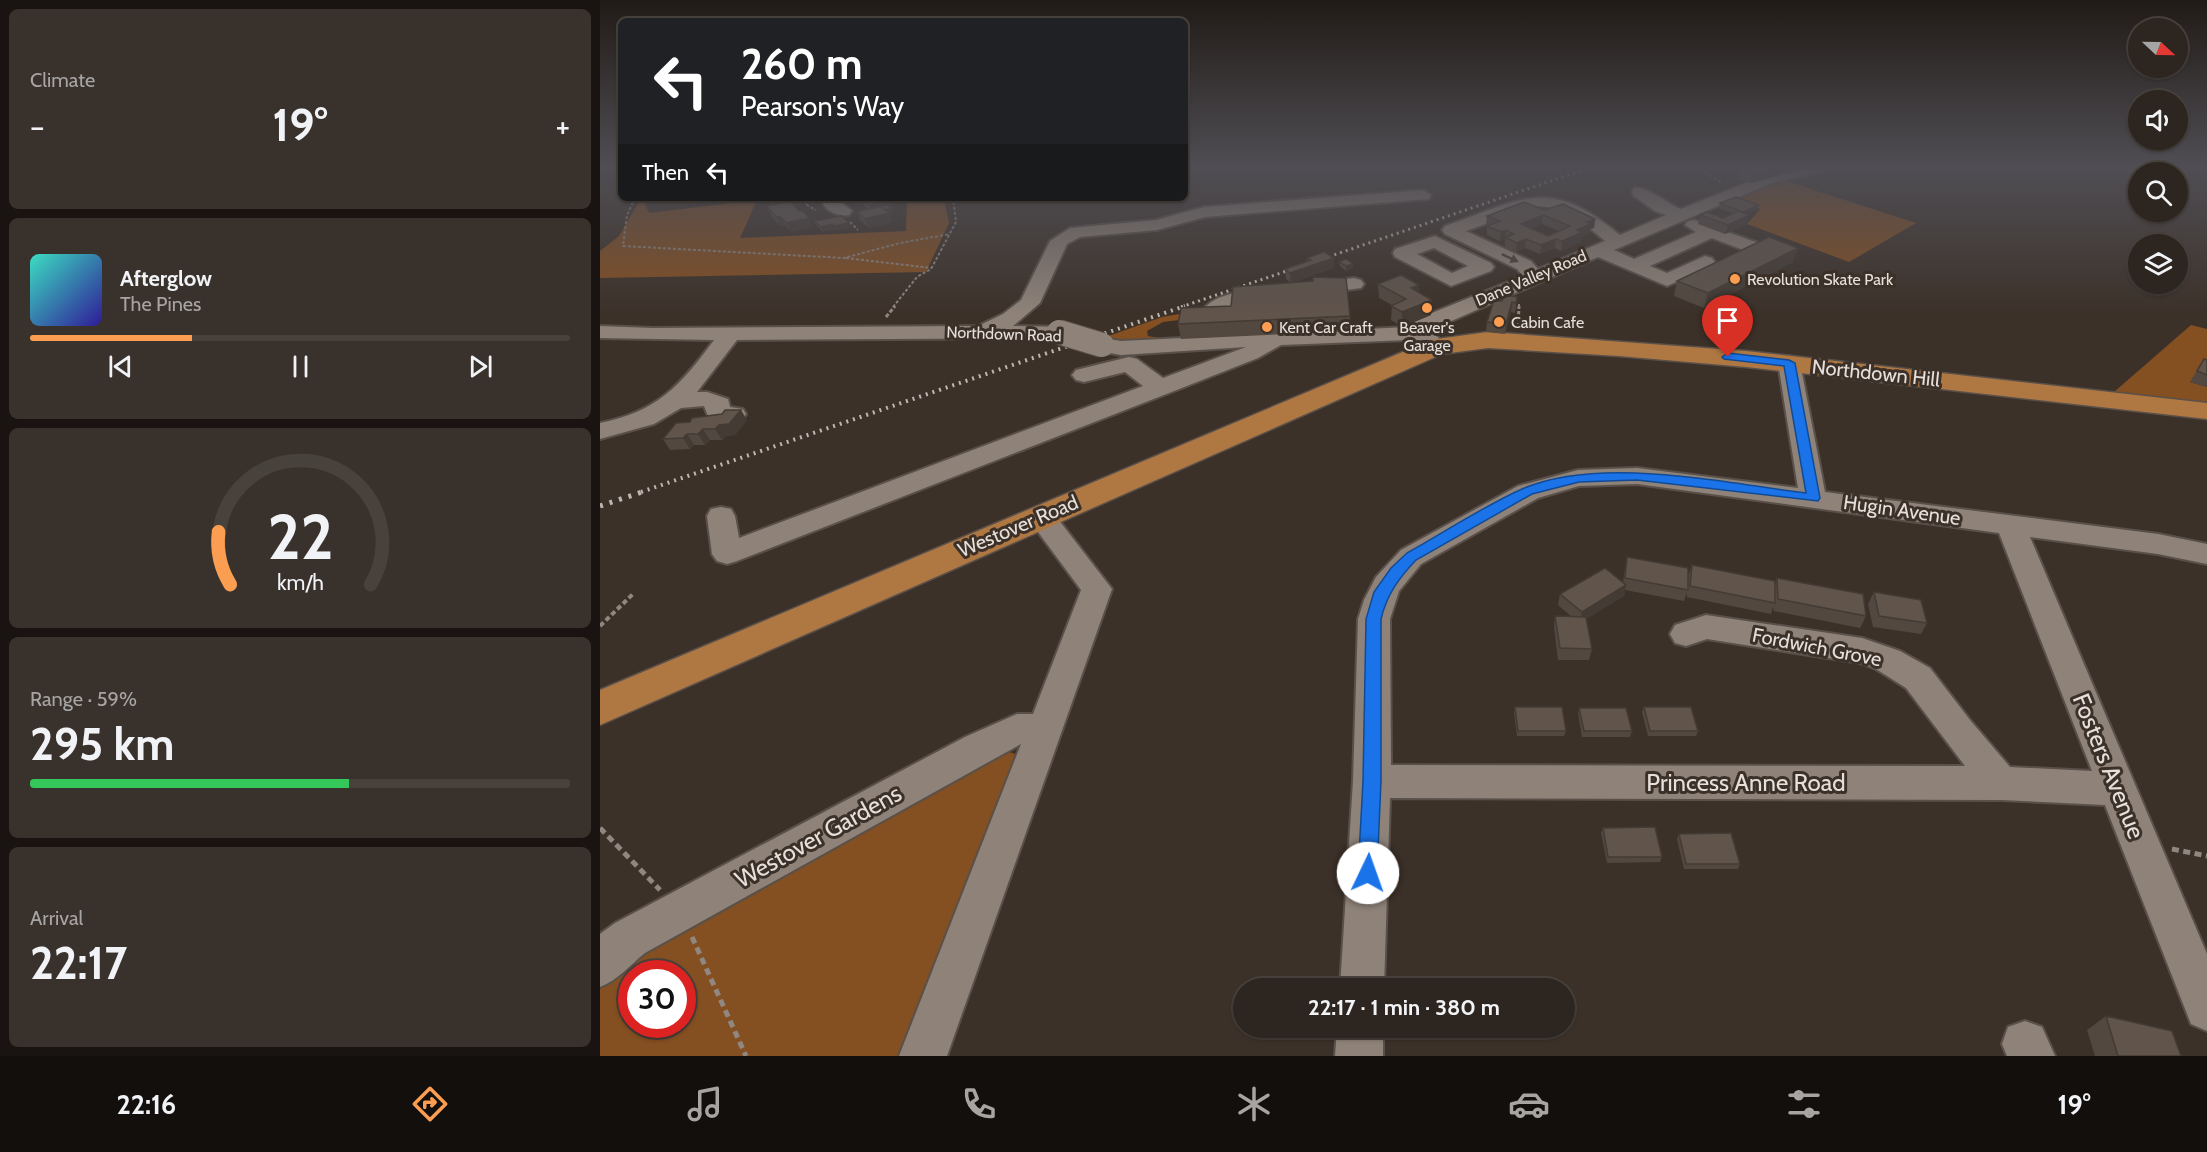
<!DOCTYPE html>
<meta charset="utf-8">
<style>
body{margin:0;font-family:Cabin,sans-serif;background:#39312c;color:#f1f3f6;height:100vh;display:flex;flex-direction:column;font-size:22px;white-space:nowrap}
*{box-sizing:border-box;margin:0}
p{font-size:20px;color:#a7a5a4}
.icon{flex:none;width:33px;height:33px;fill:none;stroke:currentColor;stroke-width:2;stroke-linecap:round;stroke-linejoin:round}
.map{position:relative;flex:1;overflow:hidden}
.details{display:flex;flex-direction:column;gap:9px;padding:9px;background:#191411;width:600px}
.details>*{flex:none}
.banner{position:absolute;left:18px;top:18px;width:570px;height:183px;border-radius:9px;box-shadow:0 2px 4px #0004,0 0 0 2px #48423d;background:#202124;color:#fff;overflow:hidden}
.needle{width:39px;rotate:112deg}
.controls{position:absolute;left:1528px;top:18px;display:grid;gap:12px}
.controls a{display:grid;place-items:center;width:60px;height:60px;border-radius:50%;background:#2d251f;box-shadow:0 2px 4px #0004,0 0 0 2px #48423d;font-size:30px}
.speed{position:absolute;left:18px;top:960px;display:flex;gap:12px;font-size:30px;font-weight:700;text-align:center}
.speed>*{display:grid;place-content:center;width:78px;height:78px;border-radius:50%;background:#2d251f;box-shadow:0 2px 4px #0004,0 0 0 2px #48423d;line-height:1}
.speed .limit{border:9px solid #d22;background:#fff;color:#111}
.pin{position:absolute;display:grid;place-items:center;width:51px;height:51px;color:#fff;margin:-62px -26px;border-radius:50% 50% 50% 0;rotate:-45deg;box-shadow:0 0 6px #0007}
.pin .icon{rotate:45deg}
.me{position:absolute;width:66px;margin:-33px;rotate:3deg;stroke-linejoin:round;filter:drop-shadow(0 0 4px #0008)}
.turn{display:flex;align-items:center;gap:21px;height:126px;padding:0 24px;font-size:27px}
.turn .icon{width:78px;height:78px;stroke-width:2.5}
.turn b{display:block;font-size:42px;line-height:51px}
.then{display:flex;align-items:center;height:57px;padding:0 24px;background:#0003;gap:12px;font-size:22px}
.big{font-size:45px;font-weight:700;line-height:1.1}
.details .card{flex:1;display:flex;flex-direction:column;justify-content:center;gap:9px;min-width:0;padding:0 21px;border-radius:9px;background:#39312c}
.details .dial{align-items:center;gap:0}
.dial svg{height:156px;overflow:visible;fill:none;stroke:#48423d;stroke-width:7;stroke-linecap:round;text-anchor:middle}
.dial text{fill:#f1f3f6;stroke:none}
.song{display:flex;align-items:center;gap:18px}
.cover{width:72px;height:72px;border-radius:9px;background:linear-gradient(135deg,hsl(170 70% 55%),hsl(250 70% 35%))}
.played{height:6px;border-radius:3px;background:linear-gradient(90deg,#fb9e51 30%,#48423d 30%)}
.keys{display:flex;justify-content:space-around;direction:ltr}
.heat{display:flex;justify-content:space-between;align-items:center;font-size:33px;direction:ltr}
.charge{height:9px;border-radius:4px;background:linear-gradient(90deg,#34c759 59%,#48423d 0)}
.trip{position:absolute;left:633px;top:978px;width:342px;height:60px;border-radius:30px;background:#2d251f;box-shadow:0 2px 4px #0004,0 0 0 2px #48423d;font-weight:700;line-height:60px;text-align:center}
.tab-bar{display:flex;height:96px;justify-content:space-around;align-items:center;background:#120f0c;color:#a7a5a4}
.tab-bar .icon{width:42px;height:42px}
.tab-bar .active{color:#fb9e51}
.tab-bar b{font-size:27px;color:#f1f3f6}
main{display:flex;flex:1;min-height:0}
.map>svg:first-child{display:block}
.green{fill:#844f21;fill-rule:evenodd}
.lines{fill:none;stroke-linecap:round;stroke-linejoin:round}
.minor-casing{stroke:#5a504a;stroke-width:4}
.major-casing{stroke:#5a504a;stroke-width:3}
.path-far3{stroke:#908781;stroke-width:2;stroke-dasharray:3 2;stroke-linecap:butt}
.path-far2{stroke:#908781;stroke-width:3;stroke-dasharray:4 2;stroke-linecap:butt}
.path-far1{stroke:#908781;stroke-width:4;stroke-dasharray:5 3;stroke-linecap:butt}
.path{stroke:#908781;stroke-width:5;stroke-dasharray:7 4.5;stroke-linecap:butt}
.minor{fill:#8f8379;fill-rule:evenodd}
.major{fill:#af7742;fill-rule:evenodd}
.rail-far2{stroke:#beb6b0;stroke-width:3;stroke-dasharray:2 4;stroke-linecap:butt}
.rail-far1{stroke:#beb6b0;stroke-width:4;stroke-dasharray:2 5;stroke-linecap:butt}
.rail{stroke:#beb6b0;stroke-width:5;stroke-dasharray:3 7;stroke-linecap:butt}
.minor-bridge-casing{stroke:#5a504a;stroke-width:26;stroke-linecap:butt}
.minor-bridge{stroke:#8f8379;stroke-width:24}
.wall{fill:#534840;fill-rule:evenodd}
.shaded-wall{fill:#433b34}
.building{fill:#60544b;stroke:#433b34;stroke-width:1.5;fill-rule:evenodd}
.oneway{fill:#4d4139}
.route{fill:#1a73e8;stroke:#114b97;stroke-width:1.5}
.poi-dot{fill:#fb9e51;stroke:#3c3129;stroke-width:2}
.labels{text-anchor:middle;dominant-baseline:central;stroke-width:6;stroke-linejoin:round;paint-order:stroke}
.far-street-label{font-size:16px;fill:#e6dfda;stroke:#3c3129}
.far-poi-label{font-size:16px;fill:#e6dfda;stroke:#3c3129;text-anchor:start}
.street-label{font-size:20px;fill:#e6dfda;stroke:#3c3129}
.near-street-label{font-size:24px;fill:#e6dfda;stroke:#3c3129}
</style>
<main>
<section class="details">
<div class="card"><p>Climate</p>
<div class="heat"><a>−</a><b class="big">19°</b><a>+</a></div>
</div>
<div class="card">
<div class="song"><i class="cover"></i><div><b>Afterglow</b><p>The Pines</p></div></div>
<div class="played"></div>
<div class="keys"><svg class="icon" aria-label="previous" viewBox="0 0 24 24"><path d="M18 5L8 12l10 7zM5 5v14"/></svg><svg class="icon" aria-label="pause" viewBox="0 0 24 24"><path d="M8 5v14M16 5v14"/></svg><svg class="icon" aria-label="next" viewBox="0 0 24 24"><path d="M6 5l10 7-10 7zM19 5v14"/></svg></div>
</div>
<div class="card dial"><svg viewBox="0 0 100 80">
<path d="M14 69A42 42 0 1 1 86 69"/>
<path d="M14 69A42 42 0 0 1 8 42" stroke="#fb9e51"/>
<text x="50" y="56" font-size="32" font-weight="700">22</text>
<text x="50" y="72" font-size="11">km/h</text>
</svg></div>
<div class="card"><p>Range · 59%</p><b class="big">295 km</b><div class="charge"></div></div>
<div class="card"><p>Arrival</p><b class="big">22:17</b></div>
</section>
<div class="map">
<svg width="1607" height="1056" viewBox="0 0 1607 1056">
<rect width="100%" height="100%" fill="#3c3129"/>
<path class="green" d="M1183,180l133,43 -67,39 -102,-38 13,-15 -25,-10z
M41,198h7l-3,7 4,8 108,-13 -17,38 166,-7 1,-33h37l5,25 -23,49 -326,6v-27l19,-15z
M591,312l-4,7 -24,3 -16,9 1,5 16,3 -48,4 -16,-4 62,-22z
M1591,325l16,4v44l-17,9 17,5v16l-93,-11z
M402,751l11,2 6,5 -107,298h-312v-72l19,-25zM32,974h50v50h-50z"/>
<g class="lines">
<g class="minor-casing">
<path id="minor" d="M1202,167h27l-2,3 -55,13 -158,67 20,9 62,-27 -11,-7 3,-4 6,-1 67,24 2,4 -2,4 -7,2 -42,-16 -62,28 17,7 38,-17 7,2 3,4 -3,4 -45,20 -69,-29 -165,72 -5,3 10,5 3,5 -3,5 -8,2 -21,-9 -128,5 -23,13 -89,35 -432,168 -10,3 -10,-3 -5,-7 -5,-38 4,-7 10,-2 10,2 4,7 4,22 404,-152 -18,-14 -41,10 -8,-2 -4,-5 4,-5 53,-13 8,2 26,19 83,-31 -125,8 -27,-5 -3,-5 3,-5 8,-2 19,3 287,-14 9,-8 106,-43 -6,-7 -72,-35 -3,-4 3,-4c78,-27 103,-51 175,9l46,-20 -11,-4 -21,-15 -2,-4 2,-4c13,-3 33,16 47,21l80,-32zM936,206c27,0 49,18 69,35l-67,28 -7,-8 -65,-30z
M823,190l8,5 -2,4 -224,18 -48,13 -77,7 -13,7 -27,59 -27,23 54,1 3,5 -3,5 -8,1 -322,2 -40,52h10l21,7 2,8 13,2 3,5 -3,5 -21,2 -14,-5 -4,-10 -23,2 -27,16 -54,15v-16c57,-11 81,-38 114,-83l-114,-2v-12l52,2 326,-2 25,-12 18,-14 29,-59 20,-13 86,-8 48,-13z
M228,198h19l-5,5 10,8 -3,4c-10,2 -21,-3 -26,-11z
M835,236l56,27 3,4 -3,4 -40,15 -56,-29 -2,-4 2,-4zM834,248l34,18 -16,7 -35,-19z
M754,278l7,2 3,4 -3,4 -52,7 -7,-2 -3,-4 3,-4 7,-2z
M669,288l7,2 3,4 -3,4 -38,7 -26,12 -7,-2 -3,-4c13,-19 46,-20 67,-23z
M1189,356l8,2 3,5 25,129 333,42 49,10v20l-49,-10 -128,-17 177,417v77l-16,-7 -86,-219 -104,-5 -611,-2 -6,190h-44l13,-207 5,-162 6,-19 12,-23 25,-27 117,-64 60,-16 59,-2 161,20 -20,-125 3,-5zM1037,484l362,49 93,238 -82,-4 -40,-47 -40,-52 -30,-17 -38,-13 -156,-23 -31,10 -5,9 5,9 11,3 21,-7 153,24 16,6 30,19 59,78 -574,-1 -1,-146 9,-28 22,-27 117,-66 41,-12z
M441,508l10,2 61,79 -165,467h-48l122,-312 -376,209c-15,12 -27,27 -45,34v-53l15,-11 350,-186 52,-23h16l48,-124 -54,-73 4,-7z
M1425,1021l17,6 13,29h-48l-5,-12 6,-17z
M737,1028h46v28h-48z"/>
</g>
<g class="major-casing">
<path id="major" d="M888,332l258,19 461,52v16l-461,-52 -127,-11 -131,-8 -46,6 -842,371v-35l805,-339 32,-12z"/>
</g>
<path class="path-far3" d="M1097,167l25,16
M1237,169l11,-2
M35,198l-8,17 -4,31 221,12 56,-15 50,-9
M211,198l-6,6 11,6
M250,222l8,8
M246,258l85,10
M293,307l24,-30 14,-8 25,-47 -3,-24
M919,307v-5"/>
<path class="path-far2" d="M286,317l9,-11
M918,327l1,-21"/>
<path class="path-far1" d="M0,626l34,-33"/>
<path class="path" d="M0,828l60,62
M1572,849l35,7
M92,937l54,119"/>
<use href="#minor" class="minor"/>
<use href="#major" class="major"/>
<path class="rail-far2" d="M581,307l411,-140"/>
<path class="rail-far1" d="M41,492l544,-186"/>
<path class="rail" d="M0,506l45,-15"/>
<g class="minor-bridge-casing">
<path id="minor-bridge" d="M459,332l43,13"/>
</g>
<use href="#minor-bridge" class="minor-bridge"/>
</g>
<path class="wall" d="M1108,167h18l-1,5 -8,1z
M1152,167h47l-1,3 -47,13 -14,-4 2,-8 13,-3z
M169,198h27l4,7 -5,1 18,21 -22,5 -6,-7 -5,1 -9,-11 -4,-9 6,-1z
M259,198h32l4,10 -4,1 1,4 -3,1 3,8 -23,6 -8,-7 -4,-9 11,-3 -7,-7z
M1120,203l38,6 -11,5v10l-22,10 -27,-10 2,-9 23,3 11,-4 -15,-6z
M944,210l51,9 -1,9 -4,1v4l-8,3 -1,6 -20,9 -6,-3 -15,6 -15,-6 -9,4 -11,-5v-8l-5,2 -13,-6v-9h1l-2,-1 1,-9zM942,224l17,7 -11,5 -17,-7z
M214,221l37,6 -14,4 -2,-2 -12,3 -7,-7z
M707,258l27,10 -43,15 -5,-4 -1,-10 22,-7z
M739,262l14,2v4l-7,3 -6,-5z
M1193,262l-89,46 -30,-12 3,-15z
M778,284l41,1v8l12,22 -29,12 -11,-7 1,-15 -13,-7z
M917,297l-1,10 -1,6 -4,-1 -6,22 -19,-2 1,-10 15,-21z
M750,316l1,15 -170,8 -3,-15z
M1604,359l3,1v27l-17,-5z
M147,420l-12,15 -9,1 -4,4h-12l-5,5h-11l-4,4 -20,1 -7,-11 13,-16z
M1027,557l61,20 4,-12 83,20 2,-7 89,38 -6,12 -86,-17 -1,-4 -2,7 -84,-17v-5l-3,9 -59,-11 -1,6 -38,23 6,30 -3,11h-31l-4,-32 1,-12 17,1 -14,-12 2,-11 63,-12 2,-13z
M1274,592l53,31 -6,11 -48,-7 -5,-23z
M915,707l51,24 -2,5h-47l-3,-23z
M1044,707l54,24 -2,5h-48l-6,-24z
M979,708l53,23 -2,6h-48l-4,-24z
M1003,828l59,29 -2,5 -53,1 -6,-30z
M1079,834l61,30 -2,5h-54l-7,-30z
M1506,1016l75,40h-86l-8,-26z"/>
<path class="shaded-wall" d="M0,167h10l-8,13 -2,1z
M1118,167h8l-1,5 -8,1z
M1182,167h17l-1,3 -47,13 2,-9z
M190,198h6l4,7 -22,6 -4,-9z
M292,199l3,9 -4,1 1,4 -3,1 3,8 -23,6 -4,-9 7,-6 -3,-8z
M1159,205l-1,4 -16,7 1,-4z
M943,215l-1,9 -22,9 1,-9z
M1149,215l-2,9 -22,10 3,-9z
M180,216l5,9 -5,1 -4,-9z
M209,218l4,9 -22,5 -5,-9z
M995,219l-1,9 -4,1v4l-8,3 -1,6 -20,9 1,-10 25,-19z
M249,223l2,4 -14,4 -2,-5z
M233,224l2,5 -12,3 -2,-5z
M906,230l-1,9 -5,2 1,-9z
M926,239l-1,9 -9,4 1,-9z
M956,239l-1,9 -15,6 1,-9z
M1198,248l-5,14 -89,46 4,-15z
M734,258v10l-43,15 -1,-10z
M753,264v4l-7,3v-5z
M819,285v15l-8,-12z
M832,300l-1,15 -29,12v-15z
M912,302l-1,10 -6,22 1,-10z
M141,410l6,10 -12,15 -9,1 -4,4 -7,-11z
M103,429l7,11 -5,5 -7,-11z
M87,434l7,11 -4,4 -7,-11z
M1026,585l-2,11 -44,27 2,-11z"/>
<path class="building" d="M1142,167h7l4,2 5,-2h-1h25l-29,7 -14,-3z
M1136,197l23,8 -16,7 -23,-9z
M171,198h19l-16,4z
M262,198h29l1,1 -23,6z
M190,201l9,10h4l6,7 -23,5 -6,-7 -4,1 -9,-11z
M924,202l20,8 19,-6 32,15 -8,3 4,2 -14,6 6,2 -21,9 -6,-2 -15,6 -15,-6 -9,4 -12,-6 9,-3 -8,-4 -5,2 -14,-6 13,-5 -13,-5zM943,215l27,11 -22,10 -27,-12z
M287,205l4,3 -6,2 -4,-4z
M281,206l8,7 -24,6 -8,-7z
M1138,211l11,4 -21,10 -28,-10 7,-3 16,6z
M242,216l7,7 -14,3 -2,-2 -12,3 -7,-6z
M1169,237l29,11 -90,45 -31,-12z
M724,252l10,6 -44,15 -5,-4 26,-9 -4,-2z
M746,259l7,5 -7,2 -7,-4z
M801,275l18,10 -8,3 21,12 -30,12 -11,-6 15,-7 -28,-15z
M713,277l33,1 4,38 -172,8 3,-16 50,-2 2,-19 80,-6z
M904,295l13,2 -1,6 -4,-1 -6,22 -19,-2 7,-22 8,1z
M1604,359l3,1v15l-10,-4z
M125,410h16l-12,14 -10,1 -4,4h-12l-5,5h-11l-4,4 -20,1 13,-16 14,-1 2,-4 30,-4z
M1027,557l61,11v22l-63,-12z
M1092,565l83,16v22l-85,-17z
M1005,568l21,17 -44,27 -22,-18z
M1177,578l86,16 3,22 -88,-17z
M1274,592l47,8 6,23 -48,-7z
M955,616l31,1 6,32 -32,-1z
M915,707h47l4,24h-48z
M1044,707h47l7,24h-48z
M979,708h47l6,23h-48z
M1055,827l7,30h-54l-5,-29z
M1131,833l9,31h-54l-7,-30z
M1506,1016l66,15 9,25h-63z"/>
<defs><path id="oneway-solid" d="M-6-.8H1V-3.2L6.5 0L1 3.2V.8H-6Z" transform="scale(1.5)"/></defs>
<use class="oneway" href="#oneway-solid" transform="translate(910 258) rotate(25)"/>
<linearGradient id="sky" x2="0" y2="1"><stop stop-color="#211b17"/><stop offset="0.53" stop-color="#504e54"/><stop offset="1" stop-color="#504e54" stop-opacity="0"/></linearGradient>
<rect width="1607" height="315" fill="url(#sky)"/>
<path class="route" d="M1128,353l61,7 6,3 25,135 -2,3 -181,-21 -58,2 -47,12 -116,66c-17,18 -29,34 -35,59v162l-4,92 -2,7 -7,2 -7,-2 -3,-7 5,-92 3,-162 8,-27 17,-24 16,-15c38,-21 75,-46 115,-64 78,-34 201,-6 284,4l-22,-127 -60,-7 -2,-2z"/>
<g class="poi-dot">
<circle cx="1135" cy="279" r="6"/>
<circle cx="827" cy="308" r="6"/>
<circle cx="899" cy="322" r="6"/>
<circle cx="667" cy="327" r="6"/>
</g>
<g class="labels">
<g class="far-street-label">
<text transform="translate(931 278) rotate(-23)">Dane Valley Road</text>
<text transform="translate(404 334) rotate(2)">Northdown Road</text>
</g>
<g class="far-poi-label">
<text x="1147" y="279">Revolution Skate Park</text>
<text x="911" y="322">Cabin Cafe</text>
<text x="679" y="327">Kent Car Craft</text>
<text x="827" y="327" text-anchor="middle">Beaver's<tspan x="827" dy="18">Garage</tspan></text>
</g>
<g class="street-label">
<text transform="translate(1276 373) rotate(6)">Northdown Hill</text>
<text transform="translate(1302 510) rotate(8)">Hugin Avenue</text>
<text transform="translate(418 526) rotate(-23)">Westover Road</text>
<text transform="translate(1217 647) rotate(11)">Fordwich Grove</text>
</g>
<g class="near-street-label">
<text transform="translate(1509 766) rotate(68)">Fosters Avenue</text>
<text x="1146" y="782">Princess Anne Road</text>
<text transform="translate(218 836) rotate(-29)">Westover Gardens</text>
</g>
</g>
</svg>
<div class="controls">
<a><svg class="needle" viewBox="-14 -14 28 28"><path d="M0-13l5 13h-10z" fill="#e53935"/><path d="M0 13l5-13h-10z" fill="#a7a5a4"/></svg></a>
<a><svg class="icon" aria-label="sound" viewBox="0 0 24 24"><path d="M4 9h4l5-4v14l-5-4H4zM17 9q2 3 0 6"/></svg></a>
<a><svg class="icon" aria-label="search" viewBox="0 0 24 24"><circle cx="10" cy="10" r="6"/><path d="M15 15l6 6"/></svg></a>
<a><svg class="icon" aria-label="layers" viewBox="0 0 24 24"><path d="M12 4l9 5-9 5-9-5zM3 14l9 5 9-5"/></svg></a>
</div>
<div class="speed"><div class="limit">30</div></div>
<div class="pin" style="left:1128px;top:357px;background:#d93025"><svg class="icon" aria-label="arrive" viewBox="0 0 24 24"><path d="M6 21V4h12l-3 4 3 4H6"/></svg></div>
<svg class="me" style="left:768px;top:873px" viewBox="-20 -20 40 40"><circle r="19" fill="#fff"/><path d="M0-13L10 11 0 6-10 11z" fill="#1a73e8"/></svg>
<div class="trip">22:17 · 1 min · 380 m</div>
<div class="banner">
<div class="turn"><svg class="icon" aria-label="left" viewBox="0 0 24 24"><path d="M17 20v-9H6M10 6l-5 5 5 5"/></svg><div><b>260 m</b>Pearson's Way</div></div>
<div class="then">Then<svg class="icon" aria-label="left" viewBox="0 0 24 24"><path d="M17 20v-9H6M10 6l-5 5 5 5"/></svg></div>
</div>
</div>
</main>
<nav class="tab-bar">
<b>22:16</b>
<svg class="icon active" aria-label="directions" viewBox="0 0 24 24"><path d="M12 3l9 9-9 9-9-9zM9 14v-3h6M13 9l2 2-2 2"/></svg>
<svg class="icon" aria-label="music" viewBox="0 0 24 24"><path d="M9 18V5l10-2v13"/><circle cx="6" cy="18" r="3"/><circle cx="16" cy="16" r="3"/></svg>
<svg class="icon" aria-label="phone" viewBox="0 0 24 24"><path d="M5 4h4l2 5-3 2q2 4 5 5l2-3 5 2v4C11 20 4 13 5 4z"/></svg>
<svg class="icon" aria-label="climate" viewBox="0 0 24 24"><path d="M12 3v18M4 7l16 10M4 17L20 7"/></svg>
<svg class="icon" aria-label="car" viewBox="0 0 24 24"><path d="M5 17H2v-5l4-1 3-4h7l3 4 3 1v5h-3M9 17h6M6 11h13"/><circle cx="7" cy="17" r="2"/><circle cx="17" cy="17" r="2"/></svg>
<svg class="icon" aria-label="filters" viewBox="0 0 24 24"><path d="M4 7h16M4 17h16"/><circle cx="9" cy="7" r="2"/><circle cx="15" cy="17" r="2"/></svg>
<b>19°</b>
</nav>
